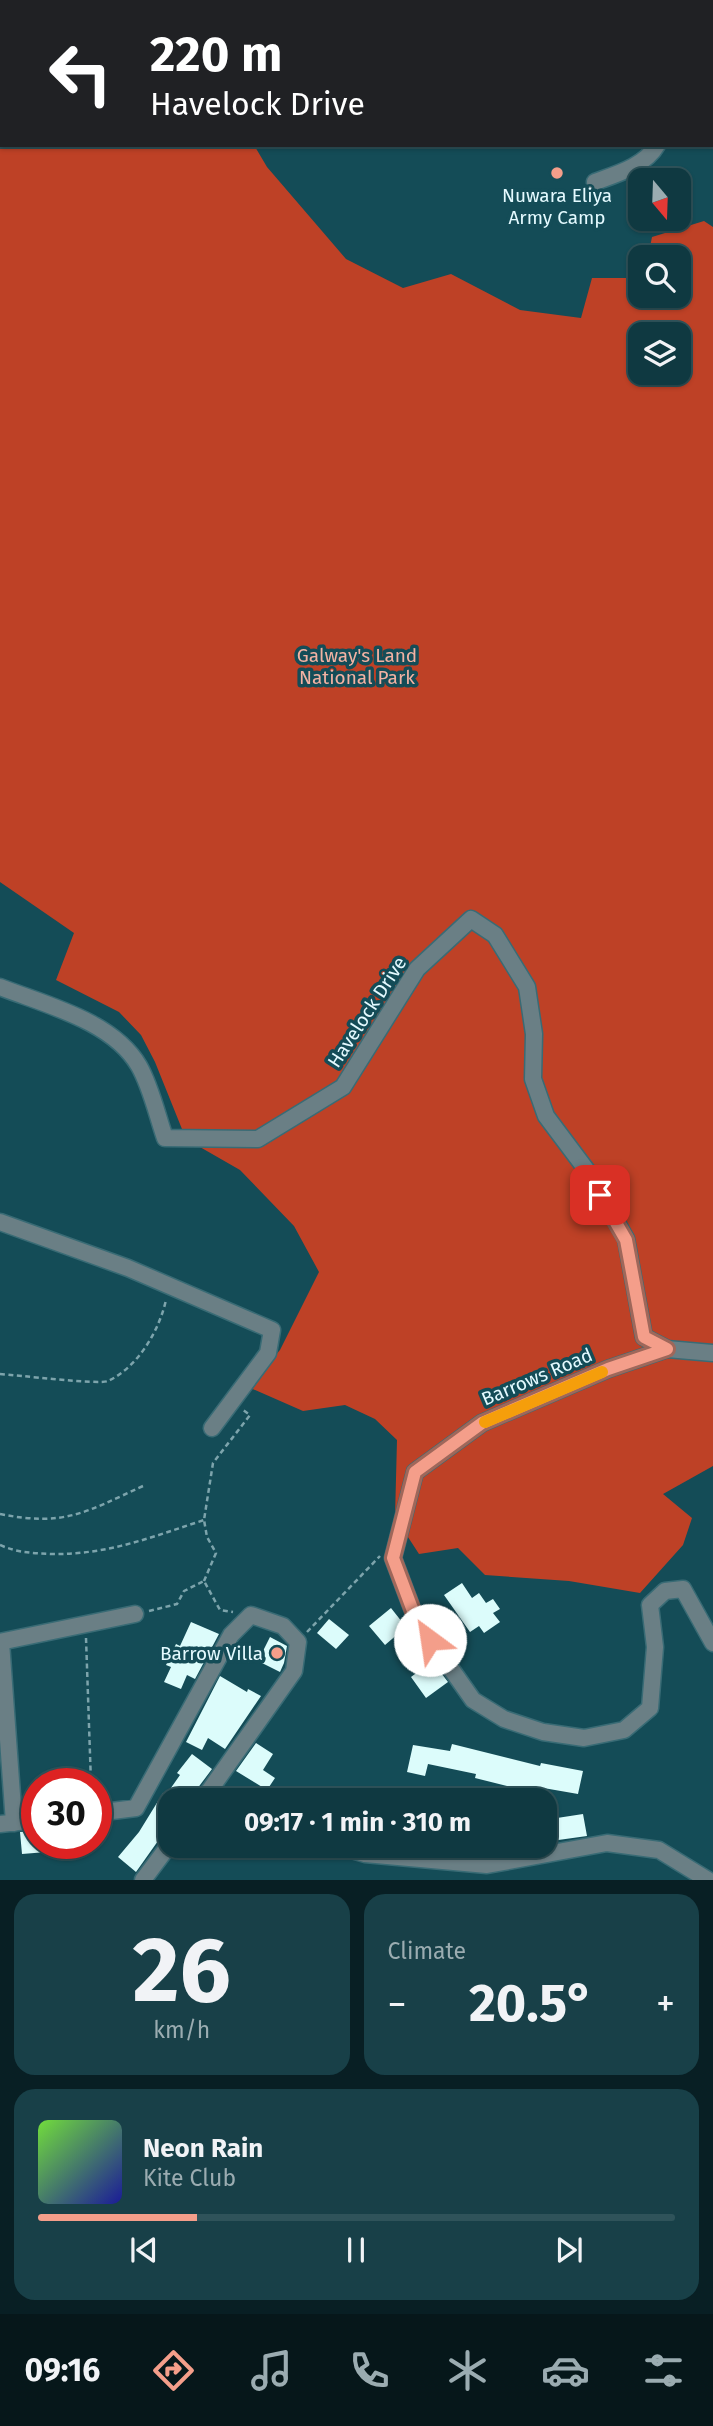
<!DOCTYPE html>
<meta charset="utf-8">
<style>
body{margin:0;font-family:"Fira Sans",sans-serif;background:#184048;color:#f1f3f6;height:100vh;display:flex;flex-direction:column;font-size:26px;white-space:nowrap}
*{box-sizing:border-box;margin:0}
p{font-size:23px;color:#9bacb1}
.icon{flex:none;width:38px;height:38px;fill:none;stroke:currentColor;stroke-width:2;stroke-linecap:round;stroke-linejoin:round}
.map{position:relative;height:1880px;overflow:hidden}
.drawer{display:flex;flex-direction:column;gap:14px;padding:14px;background:#081f24;flex:1}
.drawer>*{flex:none}
.hud{position:absolute;left:0px;top:0px;width:714px;height:147px;box-shadow:0 2px 5px #0004,0 0 0 2px #2f535a;background:#202124;color:#fff;overflow:hidden}
.needle{width:46px;rotate:161deg}
.controls{position:absolute;left:628px;top:168px;display:grid;gap:14px}
.controls a{display:grid;place-items:center;width:63px;height:63px;border-radius:14px;background:#0f3941;box-shadow:0 2px 5px #0004,0 0 0 2px #2f535a;font-size:35px}
.speed{position:absolute;left:21px;top:1768px;display:flex;gap:14px;font-size:35px;font-weight:700;text-align:center}
.speed>*{display:grid;place-content:center;width:91px;height:91px;border-radius:50%;background:#0f3941;box-shadow:0 2px 5px #0004,0 0 0 2px #2f535a;line-height:1}
.speed .limit{border:10px solid #d22;background:#fff;color:#111}
.pin{position:absolute;display:grid;place-items:center;width:60px;height:60px;color:#fff;margin:-30px;border-radius:14px;box-shadow:0 4px 10px #0006}
.me{position:absolute;width:77px;margin:-38px;rotate:329deg;stroke-linejoin:round;filter:drop-shadow(0 0 5px #0008)}
.turn{display:flex;align-items:center;gap:24px;height:147px;padding:0 35px;font-size:32px}
.turn .icon{width:91px;height:91px;stroke-width:2.5}
.turn b{display:block;font-size:49px;line-height:60px}
.big{font-size:52px;font-weight:700;line-height:1.1}
.drawer .card{flex:1;display:flex;flex-direction:column;justify-content:center;gap:10px;min-width:0;padding:0 24px;border-radius:21px;background:#184048}
.drawer .dial{align-items:center;gap:0}
.dial b{font-size:91px;line-height:1}
.song{display:flex;align-items:center;gap:21px}
.cover{width:84px;height:84px;border-radius:10px;background:linear-gradient(135deg,hsl(100 70% 55%),hsl(240 70% 35%))}
.played{height:7px;border-radius:4px;background:linear-gradient(90deg,#f49e8a 25%,#2f535a 25%)}
.keys{display:flex;justify-content:space-around;direction:ltr}
.heat{display:flex;justify-content:space-between;align-items:center;font-size:38px;direction:ltr}
.drawer .tiles{flex:1;display:grid;gap:14px;grid-template-columns:1fr 1fr}
.card:last-child{grid-column:span 2}
.trip{position:absolute;left:158px;top:1788px;width:399px;height:70px;border-radius:21px;background:#0f3941;box-shadow:0 2px 5px #0004,0 0 0 2px #2f535a;font-weight:700;line-height:70px;text-align:center}
.tab-bar{display:flex;height:112px;justify-content:space-around;align-items:center;background:#06171a;color:#9bacb1}
.tab-bar .icon{width:49px;height:49px}
.tab-bar .on{color:#f49e8a}
.tab-bar b{font-size:32px;color:#f1f3f6}
.map>svg:first-child{display:block}
.forest{fill:#be4126;fill-rule:evenodd}
.building{fill:#dcfcfb}
.lines{fill:none;stroke-linecap:round;stroke-linejoin:round}
.minor-casing{stroke:#396b75;stroke-width:19}
.path{stroke:#7da4ac;stroke-width:2.5;stroke-dasharray:5 3.5;stroke-linecap:butt}
.minor{stroke:#6a7f85;stroke-width:16}
.route-casing{stroke:#9f675a;stroke-width:18}
.route{stroke:#f49e8a;stroke-width:12}
.slow{stroke:#f59e0b;stroke-width:12}
.poi-dot{fill:#f49e8a;stroke:#144c57;stroke-width:2.5}
.labels{text-anchor:middle;dominant-baseline:central;stroke-width:7;stroke-linejoin:round;paint-order:stroke}
.poi-label{font-size:19px;fill:#e4faff;stroke:#144c57}
.park-label{font-size:19px;fill:#f2b2a3;stroke:#144c57}
.street-label{font-size:19px;fill:#e4faff;stroke:#144c57}
</style>
<div class="map">
<svg width="713" height="1880" viewBox="0 0 713 1880">
<rect width="100%" height="100%" fill="#144c57"/>
<path class="forest" d="M0,54h2v91h252l13,22 79,92 57,29 48,-14 69,36 61,8 11,-40h48v18h39v-39h-31l4,-20 52,-16 9,6v1239l-50,28 29,24 -9,27 -43,48 -71,-12 -84,-6 -27,-27 -39,6 -24,-37 2,-77 -22,-21 -30,-14 -42,6 -55,-24 32,-37 39,-78 -25,-46 -54,-56 -54,-31 -31,-77 -14,-27 -22,-23 -63,-32 18,-47 -74,-51zM640,334h39v39h-39z"/>
<path class="building" d="M462,1583l10,15 7,-5 7,10 7,-4 7,10 -7,4 7,9 -16,11 -5,-7 -9,6 -26,-37z
M391,1608l15,19 -21,18 -16,-19z
M329,1619l20,16 -13,14 -19,-16z
M191,1622l28,12 -24,45 -8,-4 -6,14 -17,-7 7,-15 -5,-2 10,-21 4,2z
M270,1637l17,9 -3,17 -4,9 -22,-11z
M242,1643l15,10 -8,10 -16,-8z
M432,1661l16,21 -22,16 -15,-21z
M220,1676l27,16 1,-3 13,7 -36,53 -17,-11 -6,12 -16,-8z
M256,1743l17,11 -10,16 12,8 -8,12 -31,-19z
M452,1744l88,22 1,-3 42,8 -5,23 -46,-8 -1,6 -56,-14 1,-4 -48,-10 -3,12 -18,-4 6,-27 37,6z
M192,1754l20,15 -24,32h-18v23l-34,48 -18,-15 21,-25 24,-39 3,2 14,-20 -3,-2z
M583,1814l4,22 -43,6v-22z
M37,1831v12h22v8l-37,3 -2,-22z"/>
<g class="lines">
<g class="minor-casing">
<path id="minor" d="M452,0l3,2
M613,2l1,-2
M595,182c22,-8 50,-16 62,-37
M0,987c46,18 113,34 139,79 12,21 18,49 26,72l93,1 85,-52 74,-118 54,-50 24,16 32,52 7,47 -1,45 13,37 42,56 38,67 18,98 23,12 46,4
M0,1222l128,46 144,62 -4,23 -56,75
M667,1349l-59,20 -126,54 -67,49 -22,86 23,61 57,81 31,19 39,13 41,6 40,-8 26,-22 5,-61 -5,-42 15,-14 18,-2 30,54
M0,1642l135,-28
M1,1642l13,181
M96,1813l40,-5 95,-173 20,-20 32,11 15,16 -4,29 -92,130
M0,1824l37,-4
M338,1846l27,8 122,11 120,-22 52,7 49,30
M143,1880l27,-36"/>
</g>
<path class="path" d="M0,1374c16,1 99,11 108,7 30,-14 51,-50 58,-81
M0,1514c65,13 86,-2 143,-28
M0,1545c18,8 33,8 52,9 55,1 100,-17 152,-34
M204,1581l12,-28 -9,-16 -3,-17 9,-57 37,-48 -7,-5
M149,1611l28,-7 7,-13 20,-10 16,29 13,2
M307,1632l73,-76
M86,1638l5,145"/>
<use href="#minor" class="minor"/>
</g>
<g class="lines">
<g class="route-casing">
<path id="route" d="M430,1640l-14,-21 -23,-61 22,-86 67,-49 126,-54 59,-20 -23,-12 -18,-97 -26,-45"/>
</g>
<use href="#route" class="route"/>
<path class="slow" d="M485,1422l117,-50"/>
</g>
<g class="poi-dot">
<circle cx="557" cy="173" r="7"/>
<circle cx="277" cy="1653" r="7"/>
</g>
<g class="labels">
<g class="poi-label">
<text x="557" y="195">Nuwara Eliya<tspan x="557" dy="22">Army Camp</tspan></text>
<text x="263" y="1653" text-anchor="end">Barrow Villa</text>
</g>
<g class="park-label">
<text x="357" y="655">Galway's Land<tspan x="357" dy="22">National Park</tspan></text>
</g>
<g class="street-label">
<text transform="translate(367 1012) rotate(-57)">Havelock Drive</text>
<text transform="translate(537 1377) rotate(-23)">Barrows Road</text>
</g>
</g>
</svg>
<div class="controls">
<a><svg class="needle" viewBox="-14 -14 28 28"><path d="M0-13l5 13h-10z" fill="#e53935"/><path d="M0 13l5-13h-10z" fill="#9bacb1"/></svg></a>
<a><svg class="icon" aria-label="search" viewBox="0 0 24 24"><circle cx="10" cy="10" r="6"/><path d="M15 15l6 6"/></svg></a>
<a><svg class="icon" aria-label="layers" viewBox="0 0 24 24"><path d="M12 4l9 5-9 5-9-5zM3 14l9 5 9-5"/></svg></a>
</div>
<div class="speed"><div class="limit">30</div></div>
<div class="pin" style="left:600px;top:1195px;background:#d93025"><svg class="icon" aria-label="arrive" viewBox="0 0 24 24"><path d="M6 21V4h12l-3 4 3 4H6"/></svg></div>
<svg class="me" style="left:430px;top:1640px" viewBox="-20 -20 40 40"><circle r="19" fill="#fff"/><path d="M0-13L10 11 0 6-10 11z" fill="#f49e8a"/></svg>
<div class="trip">09:17 · 1 min · 310 m</div>
<div class="hud">
<div class="turn"><svg class="icon" aria-label="left" viewBox="0 0 24 24"><path d="M17 20v-9H6M10 6l-5 5 5 5"/></svg><div><b>220 m</b>Havelock Drive</div></div>
</div>
</div>
<section class="drawer">
<div class="tiles">
<div class="card dial"><b>26</b><p>km/h</p></div>
<div class="card"><p>Climate</p>
<div class="heat"><a>−</a><b class="big">20.5°</b><a>+</a></div>
</div>
<div class="card">
<div class="song"><i class="cover"></i><div><b>Neon Rain</b><p>Kite Club</p></div></div>
<div class="played"></div>
<div class="keys"><svg class="icon" aria-label="previous" viewBox="0 0 24 24"><path d="M18 5L8 12l10 7zM5 5v14"/></svg><svg class="icon" aria-label="pause" viewBox="0 0 24 24"><path d="M8 5v14M16 5v14"/></svg><svg class="icon" aria-label="next" viewBox="0 0 24 24"><path d="M6 5l10 7-10 7zM19 5v14"/></svg></div>
</div>
</div>
</section>
<nav class="tab-bar">
<b>09:16</b>
<svg class="icon on" aria-label="directions" viewBox="0 0 24 24"><path d="M12 3l9 9-9 9-9-9zM9 14v-3h6M13 9l2 2-2 2"/></svg>
<svg class="icon" aria-label="music" viewBox="0 0 24 24"><path d="M9 18V5l10-2v13"/><circle cx="6" cy="18" r="3"/><circle cx="16" cy="16" r="3"/></svg>
<svg class="icon" aria-label="phone" viewBox="0 0 24 24"><path d="M5 4h4l2 5-3 2q2 4 5 5l2-3 5 2v4C11 20 4 13 5 4z"/></svg>
<svg class="icon" aria-label="climate" viewBox="0 0 24 24"><path d="M12 3v18M4 7l16 10M4 17L20 7"/></svg>
<svg class="icon" aria-label="car" viewBox="0 0 24 24"><path d="M5 17H2v-5l4-1 3-4h7l3 4 3 1v5h-3M9 17h6M6 11h13"/><circle cx="7" cy="17" r="2"/><circle cx="17" cy="17" r="2"/></svg>
<svg class="icon" aria-label="filters" viewBox="0 0 24 24"><path d="M4 7h16M4 17h16"/><circle cx="9" cy="7" r="2"/><circle cx="15" cy="17" r="2"/></svg>
</nav>
